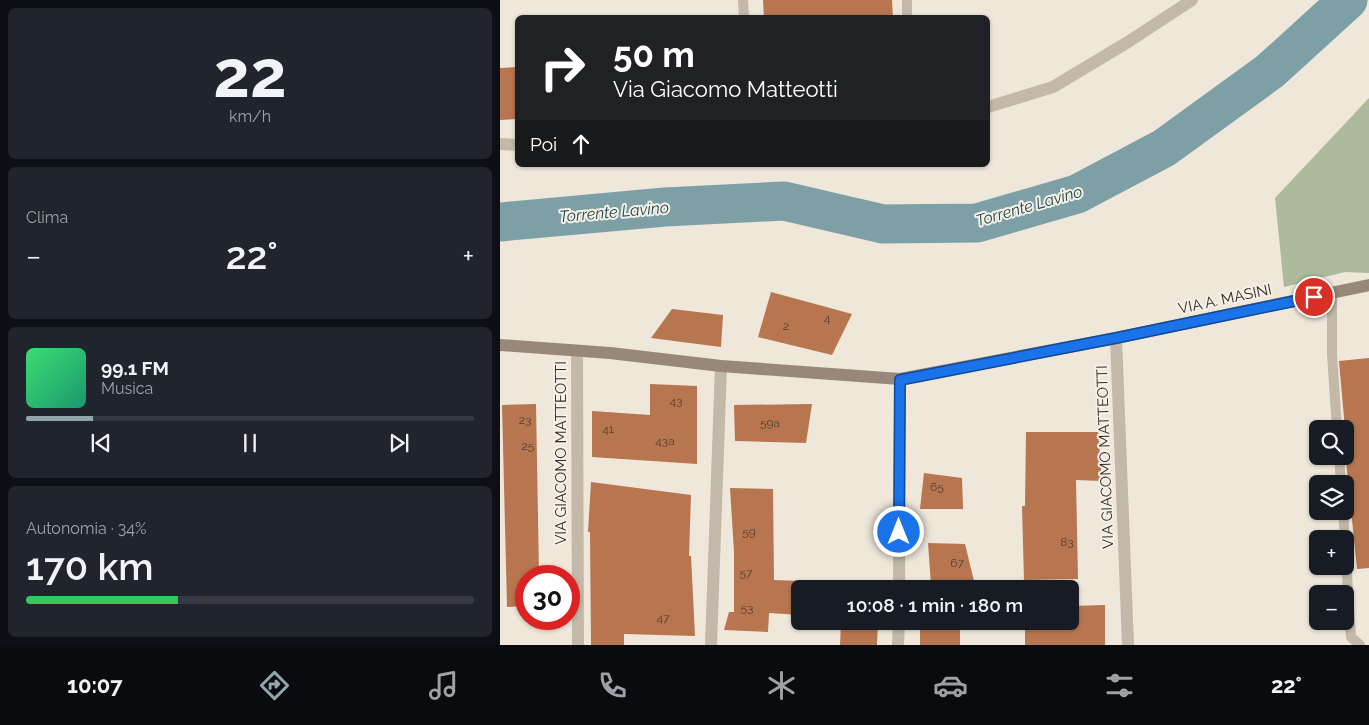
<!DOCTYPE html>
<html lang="it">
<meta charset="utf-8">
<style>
body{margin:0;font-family:Raleway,sans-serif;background:#20242c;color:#f1f3f6;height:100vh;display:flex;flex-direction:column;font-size:19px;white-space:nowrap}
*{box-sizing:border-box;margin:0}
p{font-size:16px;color:#9ea1a6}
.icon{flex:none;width:28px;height:28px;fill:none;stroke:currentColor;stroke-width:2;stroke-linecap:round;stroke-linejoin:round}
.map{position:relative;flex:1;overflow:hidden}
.side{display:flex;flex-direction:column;gap:8px;padding:8px;background:#0d0f14;width:500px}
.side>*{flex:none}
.banner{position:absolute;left:15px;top:15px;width:475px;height:152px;border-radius:8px;box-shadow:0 1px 4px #0004;background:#202124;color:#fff;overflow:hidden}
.controls{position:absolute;left:809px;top:420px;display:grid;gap:10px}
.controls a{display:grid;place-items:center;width:45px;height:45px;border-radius:8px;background:#171b24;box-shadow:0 1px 4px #0004;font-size:25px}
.speed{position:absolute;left:15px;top:565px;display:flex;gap:10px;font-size:25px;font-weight:700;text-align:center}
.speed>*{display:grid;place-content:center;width:65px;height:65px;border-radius:50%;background:#171b24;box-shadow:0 1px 4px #0004;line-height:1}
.speed .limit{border:8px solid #d22;background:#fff;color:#111}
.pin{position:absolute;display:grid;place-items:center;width:42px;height:42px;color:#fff;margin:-21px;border:2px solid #fff;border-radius:50%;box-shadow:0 1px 5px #0007}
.me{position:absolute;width:55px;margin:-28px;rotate:0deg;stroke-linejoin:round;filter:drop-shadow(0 0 4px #0008)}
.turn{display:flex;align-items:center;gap:18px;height:105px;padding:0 15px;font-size:22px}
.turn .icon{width:65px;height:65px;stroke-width:2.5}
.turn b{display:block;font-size:35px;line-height:42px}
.then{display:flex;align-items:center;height:48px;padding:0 15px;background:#0003;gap:10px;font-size:19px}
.big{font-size:38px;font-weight:600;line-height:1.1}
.side .tile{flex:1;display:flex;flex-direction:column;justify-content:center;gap:8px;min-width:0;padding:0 18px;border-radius:8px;background:#20242c}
.side .dial{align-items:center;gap:0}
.dial b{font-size:65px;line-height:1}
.song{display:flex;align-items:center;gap:15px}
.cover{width:60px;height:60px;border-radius:8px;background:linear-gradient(135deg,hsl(140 70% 55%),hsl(160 70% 35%))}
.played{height:5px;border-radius:2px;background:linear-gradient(90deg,#94a5aa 15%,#363941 15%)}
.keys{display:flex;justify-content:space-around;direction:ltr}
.heat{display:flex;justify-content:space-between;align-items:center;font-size:28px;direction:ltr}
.charge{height:8px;border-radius:4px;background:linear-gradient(90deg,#34c759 34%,#363941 0)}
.trip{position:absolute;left:291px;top:580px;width:288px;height:50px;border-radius:8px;background:#171b24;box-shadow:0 1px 4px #0004;font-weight:600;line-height:50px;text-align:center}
.dock{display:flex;height:80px;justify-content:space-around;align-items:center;background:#090b0e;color:#9ea1a6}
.dock .icon{width:35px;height:35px}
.dock .active{color:#94a5aa}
.dock b{font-size:22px;color:#f1f3f6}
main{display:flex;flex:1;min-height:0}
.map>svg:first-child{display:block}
.green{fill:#adbb9c}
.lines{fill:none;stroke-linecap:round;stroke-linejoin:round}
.river{stroke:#7da0a7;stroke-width:39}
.building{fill:#b7764f}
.lane{stroke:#c4b9a8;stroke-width:10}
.street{stroke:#c4b9a8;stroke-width:12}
.secondary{stroke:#98887a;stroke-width:12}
.route-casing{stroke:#114b97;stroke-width:12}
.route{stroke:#1a73e8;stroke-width:9}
.labels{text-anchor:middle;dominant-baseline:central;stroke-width:4;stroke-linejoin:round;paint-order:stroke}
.number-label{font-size:12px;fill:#533e31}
.street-label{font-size:15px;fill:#322c27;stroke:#f6f1e6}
.water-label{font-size:16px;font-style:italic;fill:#22464e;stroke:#f6f1e6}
</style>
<main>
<section class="side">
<div class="tile dial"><b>22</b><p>km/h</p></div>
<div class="tile"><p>Clima</p>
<div class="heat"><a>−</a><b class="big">22°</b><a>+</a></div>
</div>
<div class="tile">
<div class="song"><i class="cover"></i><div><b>99.1 FM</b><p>Musica</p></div></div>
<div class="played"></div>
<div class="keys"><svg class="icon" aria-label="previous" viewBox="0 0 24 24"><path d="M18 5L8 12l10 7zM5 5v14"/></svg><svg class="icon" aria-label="pause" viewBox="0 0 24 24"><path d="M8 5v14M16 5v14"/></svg><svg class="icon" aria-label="next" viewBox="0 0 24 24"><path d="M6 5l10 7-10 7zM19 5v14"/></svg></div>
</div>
<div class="tile"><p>Autonomia · 34%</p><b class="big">170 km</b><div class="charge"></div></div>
</section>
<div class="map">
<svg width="869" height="645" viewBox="0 0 869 645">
<rect width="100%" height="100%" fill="#eee7da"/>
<path class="green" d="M869,98v175l-24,-1 -61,15 -9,-89z"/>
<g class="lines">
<path class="river" d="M0,222l165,-15 119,-6 99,23 94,-1 100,-29 87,-46 106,-77 78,-71"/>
</g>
<path class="building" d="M263,0h129l1,18h-129z
M18,67v52l-18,1v-52z
M271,292l81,22 -20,41 -74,-18z
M172,309l51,6 -2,32 -70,-9z
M869,358v210l-12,1 -12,-118v-22l-6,-68z
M150,384l47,2v78l-105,-7v-46l58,4z
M36,404l3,172h-13v30l-19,1 -5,-202z
M312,404l-6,39 -71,-2 -1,-36z
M526,432h72l4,49 -26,-1 2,99 -54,1 -2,-74h3z
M424,473l38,5 1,31h-43z
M91,482l100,13 -2,61h2l4,80 -71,-2v11h-33l-1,-113h-2z
M230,488l43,1 1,91 26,1v34l-31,-2 -1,19 -44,-2 5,-18h5v-60z
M428,543l37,1 10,41h-44z
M605,605v40h-80v-24h45v-15z
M341,621h37l-1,24h-37z
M420,621h40v24h-40z"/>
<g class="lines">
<path class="lane" d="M243,0l1,18
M407,0v18
M832,293v61l5,75
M839,456l2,28
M843,511l2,28
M845,543l6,94 9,8"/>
<path class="street" d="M488,107l65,-20 75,-45 64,-42
M0,144l18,1
M616,338l12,307
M77,352l1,293
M399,589l1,-210
M211,645l10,-279
M398,645l1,-24"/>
<path class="secondary" d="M0,345l110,8 111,13 179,13 216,-41 253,-53"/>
</g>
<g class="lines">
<g class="route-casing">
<path id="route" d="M399,532l1,-152 216,-42 198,-41"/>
</g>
<use href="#route" class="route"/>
</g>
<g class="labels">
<g class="number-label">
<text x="327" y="318">4</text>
<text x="286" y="326">2</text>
<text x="176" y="401">43</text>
<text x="25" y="420">23</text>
<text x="270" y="423">59a</text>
<text x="108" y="429">41</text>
<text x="165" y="441">43a</text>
<text x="28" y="446">25</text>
<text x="437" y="487">65</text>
<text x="249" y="532">59</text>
<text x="567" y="542">83</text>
<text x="457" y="563">67</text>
<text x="246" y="573">57</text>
<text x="247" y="608">53</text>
<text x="163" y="618">47</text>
</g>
<g class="street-label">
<text transform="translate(725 299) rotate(-12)">VIA A. MASINI</text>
<text transform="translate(61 453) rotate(-90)">VIA GIACOMO MATTEOTTI</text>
<text transform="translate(605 457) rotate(-92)">VIA GIACOMO MATTEOTTI</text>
</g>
<g class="water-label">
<text transform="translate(529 206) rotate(-16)">Torrente Lavino</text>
<text transform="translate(114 212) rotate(-5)">Torrente Lavino</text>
</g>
</g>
</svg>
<div class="controls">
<a><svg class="icon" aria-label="search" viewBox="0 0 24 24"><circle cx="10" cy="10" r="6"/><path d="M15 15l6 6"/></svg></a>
<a><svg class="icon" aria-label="layers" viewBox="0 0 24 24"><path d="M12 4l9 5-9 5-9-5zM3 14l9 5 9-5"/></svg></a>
<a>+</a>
<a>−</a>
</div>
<div class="speed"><div class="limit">30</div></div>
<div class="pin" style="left:814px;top:297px;background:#d93025"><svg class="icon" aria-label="arrive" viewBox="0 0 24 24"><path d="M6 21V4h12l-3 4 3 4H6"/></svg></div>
<svg class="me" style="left:399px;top:532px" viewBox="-20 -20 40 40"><circle r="17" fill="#1a73e8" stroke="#fff" stroke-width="3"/><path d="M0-11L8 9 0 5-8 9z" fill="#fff"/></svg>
<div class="trip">10:08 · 1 min · 180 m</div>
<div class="banner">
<div class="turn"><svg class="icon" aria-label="right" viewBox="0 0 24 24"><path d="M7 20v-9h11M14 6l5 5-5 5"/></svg><div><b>50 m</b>Via Giacomo Matteotti</div></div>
<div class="then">Poi<svg class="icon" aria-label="ahead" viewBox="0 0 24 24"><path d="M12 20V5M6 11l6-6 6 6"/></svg></div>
</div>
</div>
</main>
<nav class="dock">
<b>10:07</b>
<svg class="icon active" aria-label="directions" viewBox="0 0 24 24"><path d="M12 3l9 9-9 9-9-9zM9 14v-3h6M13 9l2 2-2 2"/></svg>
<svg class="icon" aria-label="music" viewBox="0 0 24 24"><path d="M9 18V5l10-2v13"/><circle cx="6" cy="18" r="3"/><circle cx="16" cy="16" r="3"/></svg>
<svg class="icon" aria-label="phone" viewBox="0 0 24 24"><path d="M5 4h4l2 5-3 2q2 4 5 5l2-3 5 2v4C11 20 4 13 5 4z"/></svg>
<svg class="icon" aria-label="climate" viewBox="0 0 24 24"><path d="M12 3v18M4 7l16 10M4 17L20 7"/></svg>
<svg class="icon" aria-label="car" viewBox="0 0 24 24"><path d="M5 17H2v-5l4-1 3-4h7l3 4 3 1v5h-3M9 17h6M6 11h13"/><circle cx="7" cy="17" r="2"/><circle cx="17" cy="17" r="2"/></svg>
<svg class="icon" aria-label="filters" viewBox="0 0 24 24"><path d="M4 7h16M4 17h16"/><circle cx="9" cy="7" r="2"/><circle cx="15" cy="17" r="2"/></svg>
<b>22°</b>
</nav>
